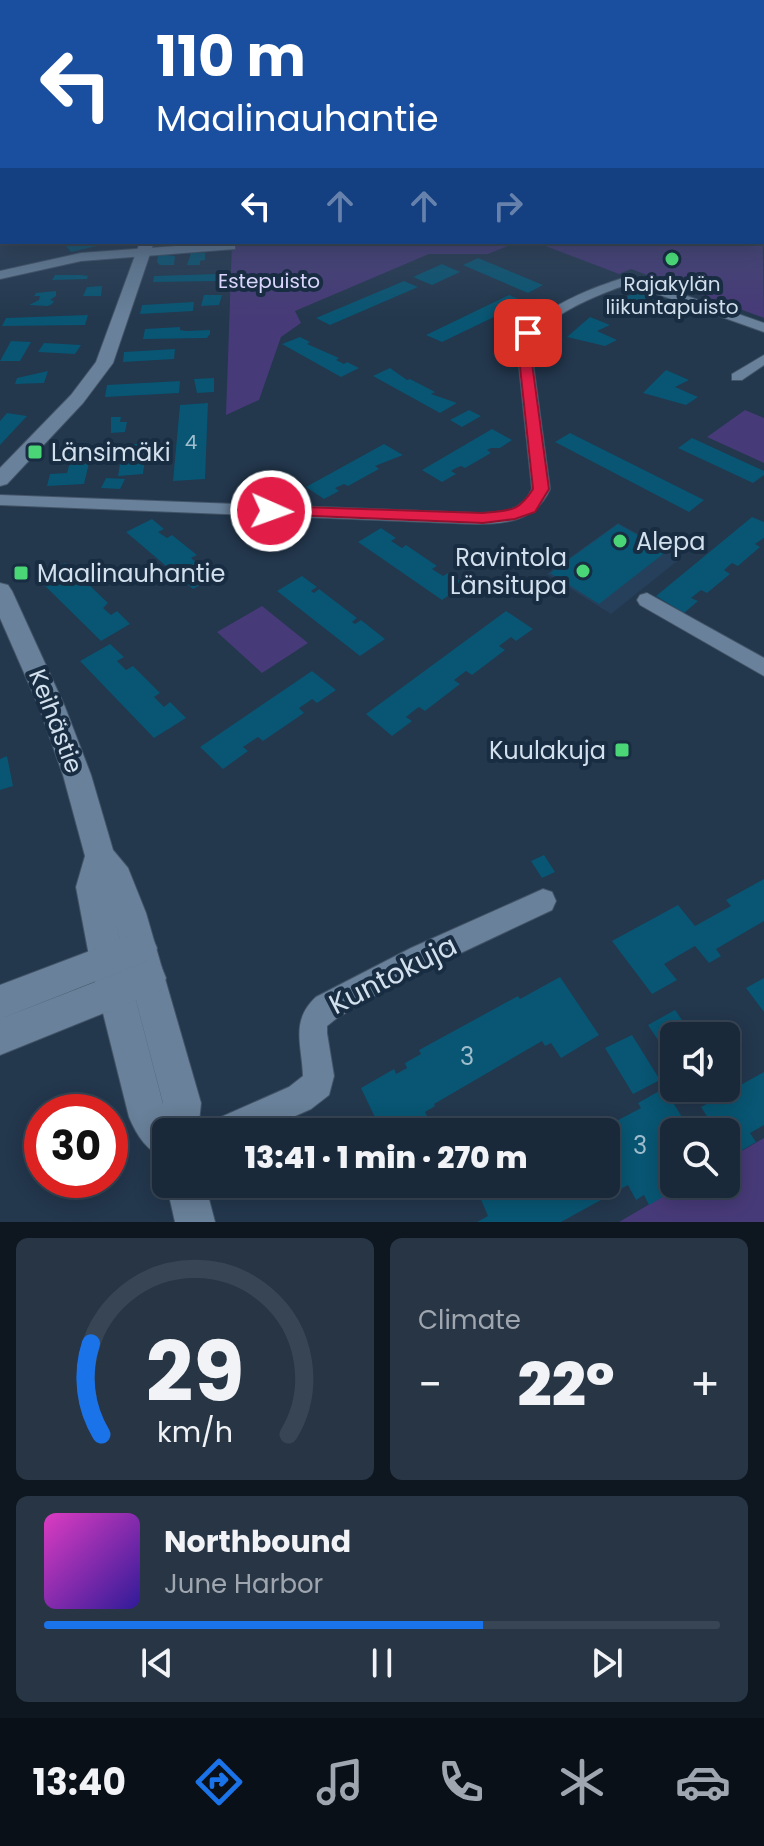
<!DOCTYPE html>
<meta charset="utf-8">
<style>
body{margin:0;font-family:Poppins,sans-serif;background:#273545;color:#f1f3f6;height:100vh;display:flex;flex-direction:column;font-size:30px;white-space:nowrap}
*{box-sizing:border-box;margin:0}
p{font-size:26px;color:#9fa6af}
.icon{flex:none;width:44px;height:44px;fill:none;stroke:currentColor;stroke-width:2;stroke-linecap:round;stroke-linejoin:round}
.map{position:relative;height:1222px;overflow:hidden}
.details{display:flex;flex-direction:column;gap:16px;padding:16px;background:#0e1720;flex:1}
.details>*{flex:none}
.guide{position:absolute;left:0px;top:0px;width:764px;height:244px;box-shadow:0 4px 20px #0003,0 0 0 2px #384554;background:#1a4fa0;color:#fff;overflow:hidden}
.controls{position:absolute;left:660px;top:1022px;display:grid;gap:16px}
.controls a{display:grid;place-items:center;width:80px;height:80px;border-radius:12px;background:#1a293a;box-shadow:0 4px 20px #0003,0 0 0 2px #384554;font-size:40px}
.speed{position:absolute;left:24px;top:1094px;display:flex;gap:16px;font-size:40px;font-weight:700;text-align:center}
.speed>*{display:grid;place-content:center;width:104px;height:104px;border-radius:50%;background:#1a293a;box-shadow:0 4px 20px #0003,0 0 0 2px #384554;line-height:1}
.speed .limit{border:12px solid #d22;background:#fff;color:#111}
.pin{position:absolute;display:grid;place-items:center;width:68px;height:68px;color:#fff;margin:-34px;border-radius:16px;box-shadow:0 4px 12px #0006}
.me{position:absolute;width:88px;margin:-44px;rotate:92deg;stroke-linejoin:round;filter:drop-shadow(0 0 6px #0008)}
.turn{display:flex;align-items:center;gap:28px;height:168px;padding:0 24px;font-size:36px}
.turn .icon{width:104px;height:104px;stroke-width:2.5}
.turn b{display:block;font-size:56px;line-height:68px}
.lanes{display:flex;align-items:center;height:76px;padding:0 24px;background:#0003;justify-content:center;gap:40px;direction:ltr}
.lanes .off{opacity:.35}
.big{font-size:60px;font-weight:800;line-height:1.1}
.details .widget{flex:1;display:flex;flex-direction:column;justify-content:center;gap:12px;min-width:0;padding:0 28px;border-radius:12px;background:#273545}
.details .dial{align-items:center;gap:0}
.dial svg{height:208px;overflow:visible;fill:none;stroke:#384554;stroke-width:7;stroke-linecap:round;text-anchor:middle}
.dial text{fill:#f1f3f6;stroke:none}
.song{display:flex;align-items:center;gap:24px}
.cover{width:96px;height:96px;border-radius:12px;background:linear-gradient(135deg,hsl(310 70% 55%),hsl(250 70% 35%))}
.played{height:8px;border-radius:4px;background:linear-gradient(90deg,#1a73e8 65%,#384554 65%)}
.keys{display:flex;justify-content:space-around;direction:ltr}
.heat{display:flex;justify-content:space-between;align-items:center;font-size:44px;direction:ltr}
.details .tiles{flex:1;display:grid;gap:16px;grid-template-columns:1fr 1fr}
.widget:last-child{grid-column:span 2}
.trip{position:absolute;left:152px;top:1118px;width:468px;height:80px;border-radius:12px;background:#1a293a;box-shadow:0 4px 20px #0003,0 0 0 2px #384554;font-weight:800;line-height:80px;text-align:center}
.tab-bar{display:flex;height:128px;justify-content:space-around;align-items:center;background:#0a1017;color:#9fa6af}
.tab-bar .icon{width:56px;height:56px}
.tab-bar .current{color:#1a73e8}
.tab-bar b{font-size:36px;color:#f1f3f6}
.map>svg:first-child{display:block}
.built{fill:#26405b}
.green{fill:#473a78}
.building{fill:#085673}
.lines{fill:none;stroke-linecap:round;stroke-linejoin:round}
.minor-casing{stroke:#425467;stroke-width:2}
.tertiary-casing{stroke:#425467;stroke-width:2}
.secondary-casing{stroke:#425467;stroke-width:2}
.minor{fill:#69819a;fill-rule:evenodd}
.tertiary{fill:#69819a;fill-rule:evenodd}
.secondary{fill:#69819a;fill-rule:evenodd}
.route{fill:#e11d48;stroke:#92132f;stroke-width:2}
.poi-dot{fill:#4ad677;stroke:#192d42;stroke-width:3}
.labels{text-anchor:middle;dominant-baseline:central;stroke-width:8;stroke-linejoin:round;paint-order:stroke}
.far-park-label{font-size:20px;fill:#dad5fc;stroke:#192d42}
.far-poi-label{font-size:20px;fill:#d2dfed;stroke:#192d42}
.number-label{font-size:20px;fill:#a0bdce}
.poi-label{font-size:24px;fill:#d2dfed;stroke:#192d42;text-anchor:start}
.street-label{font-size:24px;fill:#d2dfed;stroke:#192d42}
.near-number-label{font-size:24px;fill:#a0bdce}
.near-street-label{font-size:28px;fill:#d2dfed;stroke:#192d42}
</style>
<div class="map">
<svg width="764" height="1222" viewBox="0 0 764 1222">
<rect width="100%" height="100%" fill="#23374d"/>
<path class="built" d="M618,523l63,35 -70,56 -64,-40z"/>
<path class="green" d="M762,206l2,112 -133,-49 -12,5 -84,-32h227z
M232,242h285l-29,12h-59l-134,57 6,12 -20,14 -22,63 -33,15z
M745,410l19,8v45l-57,-26z
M262,606l46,37 -46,30 -45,-41z
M764,1138v84h-145l65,-38h42v-24z"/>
<path class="building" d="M84,242h9l3,4 -25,6 -5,-6z
M191,253h14v7l-5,1v4h-13z
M158,254l17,2 -1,9h-14l-3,-3z
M478,258l65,27 -15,8 -65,-28z
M442,264l18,8 -28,13 -19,-8z
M217,274v7l-64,1 1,-6z
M55,275h26l7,1 -1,3 -35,1z
M404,281l14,6 -88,38 -14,-7z
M102,286l-1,10h-18l4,-9z
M640,290l35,13 -21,12 -36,-14z
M56,291v5l-6,4 4,1 -2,3 -4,2 -19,-1 10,-5 1,-4h-6l2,-3z
M204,295h18l-3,10 -18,1z
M509,295l16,7 -83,40 -16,-7z
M194,302l-1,9 -53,3 2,-9z
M88,315l-3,10 -83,1 4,-8z
M590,317l20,8 -13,6 20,9 -12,6 -38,-9z
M180,327v3l6,1 24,-1v4l-3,4 -64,1 2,-10z
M300,337l10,5 -3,2 32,14 -3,2 8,4 3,-2 12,6 -18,9 -59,-33z
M11,341l20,1 -11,19h-20z
M44,343l37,2 -6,9 -37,-2z
M175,349l-1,10 -51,3 1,-10z
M390,368l17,12 3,-1 25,13 -4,2 26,9 -17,10 -67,-37z
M666,370l23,10 -14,7 23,10 -12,8 -43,-12z
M48,371l-4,12 -29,1 2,-6z
M214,378v14l-17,1 -3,-14z
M180,381l-1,12 -74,4 2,-12z
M208,403l-3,76 -32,2 7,-76z
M469,410l12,6 -19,11 -12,-7z
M7,413l20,3 -27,29v-24z
M111,417h10l-1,5h7l-2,10 -14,1z
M492,429l20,11 -12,8h-9l-4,2 4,3 -26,15 -4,-2 -5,2 -5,3 5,3 -14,8 -20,-12z
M570,433l134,67 -15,12 -134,-70z
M692,438l72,33v4l-11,8 -75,-35z
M147,443l-4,31 -25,2 5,-31z
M384,444l19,11 -28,11 4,3 -31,17 -4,-2 -9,4 4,3 -15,8 -18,-12z
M93,446l-9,38 -37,2 3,-12 17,-1 4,-15 -16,1 3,-11z
M106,478l19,1 -5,10 -19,-1z
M752,517l12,5v16l-9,6 5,3 -22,19 -6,-3 -8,7 6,4 -23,19 -6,-3 -10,8 7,3 -14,12 -28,-17z
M152,519l12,10 -6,3 9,6 5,-3 25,20 -6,3 9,7 5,-2 14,11 -26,15 -67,-57z
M618,524l49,27 -68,53 -49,-31z
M381,528l15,10 -5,3 11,7 4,-3 31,21 -5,3 11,7 5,-3 17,11 -23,16 -84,-58z
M65,563l11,11 -6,3 8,8 7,-4 23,22 -5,5 8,7 6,-4 13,13 -29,17 -65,-64z
M302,576l15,11 -6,4 3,2 5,-4 38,29 -5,4 3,2 6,-4 24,19 -25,17 -83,-65z
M506,611l27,18 -17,12 -5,-4 -12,9 6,4 -33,25 -6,-4 -12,9 6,4 -35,27 -6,-4 -3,2 -10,8 6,4 -20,15 -26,-22z
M110,644l14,13 -7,4 9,9 7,-4 27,27 -6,4 10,10 6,-5 16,16 -32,20 -74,-77z
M312,671l24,19 -19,13 -5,-4 -4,3 -9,6 5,5 -41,28 -5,-4 -15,10 5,4 -25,18 -23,-22z
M7,756l6,30 -13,4v-31z
M544,855l11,17 -13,6 -11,-17z
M764,879v42l-48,28 5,7 -12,7 -14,-17 -31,18 13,16 -25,14 -40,-53 66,-36 17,21 36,-20 -5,-6z
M560,977l39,58 -38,23 -10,-15 -6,3 -3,-5 -108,63 1,2 -10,6 10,20h-53l-21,-44 33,-19 2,5 11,-6 -2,-5 16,-9 -2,-4 99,-54 2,3z
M764,978v34l-18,-24z
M675,1010l18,26h-19v28l-26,-39z
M632,1035l28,45 -27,14 -28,-46z
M764,1072v53l-14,8 6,9 -24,14 -6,-10v-14h-9l-16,-25z
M661,1090l4,5 3,-1 23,38h-17v27l-13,7 14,24 -26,15 -5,-10 -8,5 -8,-15 -67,37h-84l11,-6 -9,-21 3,-2 -3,-6 6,-3h121v-52h-24l20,-10 3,5 36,-19 -3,-5z"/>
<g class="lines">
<g class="minor-casing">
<path id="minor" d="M0,147h2v5l-2,-1z
M0,187h2l-2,7z
M231,242l4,1v6l-154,12 -81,18v-8l81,-18z
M630,276l134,47v9l-135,-48c-27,9 -93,34 -98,64l19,141c-14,31 -42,35 -73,35l-477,-19v-10l477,18c23,0 45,0 55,-24l-15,-141c7,-36 81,-63 113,-72z
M764,355v10l-22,15h-10v-6z
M647,593l117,65v18l-124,-71 -3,-5 3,-5z
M543,889l9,3 4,9 -4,9 -159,75 -56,33 -10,8v7l7,43 -5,19 -18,14 -52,23h-52l5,-11 77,-34 14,-11c-1,-31 -13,-55 13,-79l95,-49z"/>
</g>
<g class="tertiary-casing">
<path id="tertiary" d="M140,242h14l-41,121 -30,40 -76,81 -7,2v-18l71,-73 25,-33z
M0,583l8,2 4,6 53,116 26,68 22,75 15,18 18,45 55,190 -3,29h-32v27c-19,-8 -29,-23 -37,-42l-39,-156 -14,-74 9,-31 -22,-81 -24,-68 -39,-89zM112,909l51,194v1z
M166,1182l39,2 10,38h-40z"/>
</g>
<g class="secondary-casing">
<path id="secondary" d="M140,932l12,5 5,11 -5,11 -152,60v-34z
M149,961l12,5 5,12 -5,12 -161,65v-36z"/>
</g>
<use href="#minor" class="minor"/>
<use href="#tertiary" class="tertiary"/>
<use href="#secondary" class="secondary"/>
</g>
<linearGradient id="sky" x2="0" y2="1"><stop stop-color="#131e2a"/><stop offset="0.46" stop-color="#3f536d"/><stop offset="1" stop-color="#3f536d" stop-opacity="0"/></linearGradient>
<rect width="764" height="318" fill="url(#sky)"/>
<path class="route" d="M528,329l6,4 -4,15 19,141 -14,23 -20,7 -32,4 -218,-9v-7l6,-1 212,7c26,-3 35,0 50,-24l-15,-141 4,-15z"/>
<g class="poi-dot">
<circle cx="672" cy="259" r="8"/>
<rect x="27" y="444" width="16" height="16" rx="4"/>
<circle cx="620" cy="541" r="8"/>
<circle cx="583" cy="571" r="8"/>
<rect x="13" y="565" width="16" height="16" rx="4"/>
<rect x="614" y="742" width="16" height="16" rx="4"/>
</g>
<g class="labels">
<g class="far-park-label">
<text x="269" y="281">Estepuisto</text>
</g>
<g class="far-poi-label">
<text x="672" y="284">Rajakylän<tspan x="672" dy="23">liikuntapuisto</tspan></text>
</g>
<g class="number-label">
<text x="191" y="442">4</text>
</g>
<g class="poi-label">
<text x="51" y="452">Länsimäki</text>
<text x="636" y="541">Alepa</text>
<text x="567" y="557" text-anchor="end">Ravintola<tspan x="567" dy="28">Länsitupa</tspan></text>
<text x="37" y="573">Maalinauhantie</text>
<text x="606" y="750" text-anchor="end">Kuulakuja</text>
</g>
<g class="street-label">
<text transform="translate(56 721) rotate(69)">Keihästie</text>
</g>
<g class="near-number-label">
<text x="467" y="1056">3</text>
<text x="640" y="1145">3</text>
</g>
<g class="near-street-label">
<text transform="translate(393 975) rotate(-27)">Kuntokuja</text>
</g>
</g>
</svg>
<div class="controls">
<a><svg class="icon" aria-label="sound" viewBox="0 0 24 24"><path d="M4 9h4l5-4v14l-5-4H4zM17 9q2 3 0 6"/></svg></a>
<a><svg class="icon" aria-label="search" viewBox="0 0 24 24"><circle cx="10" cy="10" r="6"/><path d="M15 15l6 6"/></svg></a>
</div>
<div class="speed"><div class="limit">30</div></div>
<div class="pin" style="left:528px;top:333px;background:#d93025"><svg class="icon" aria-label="arrive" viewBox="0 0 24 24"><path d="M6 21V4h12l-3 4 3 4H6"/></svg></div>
<svg class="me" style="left:271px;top:511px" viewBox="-20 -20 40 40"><circle r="17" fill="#e11d48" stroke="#fff" stroke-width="3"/><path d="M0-11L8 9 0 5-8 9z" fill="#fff"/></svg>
<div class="trip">13:41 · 1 min · 270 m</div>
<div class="guide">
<div class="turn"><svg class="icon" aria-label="left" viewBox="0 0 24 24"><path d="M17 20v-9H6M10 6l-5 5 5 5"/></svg><div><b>110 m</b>Maalinauhantie</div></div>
<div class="lanes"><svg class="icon" aria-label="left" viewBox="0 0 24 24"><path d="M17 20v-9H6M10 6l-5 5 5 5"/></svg><svg class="icon off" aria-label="ahead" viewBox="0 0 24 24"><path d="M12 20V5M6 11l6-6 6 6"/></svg><svg class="icon off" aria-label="ahead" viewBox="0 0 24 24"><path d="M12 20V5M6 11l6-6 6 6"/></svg><svg class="icon off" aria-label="right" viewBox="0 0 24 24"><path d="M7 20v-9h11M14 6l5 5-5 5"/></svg></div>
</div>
</div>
<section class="details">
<div class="tiles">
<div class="widget dial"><svg viewBox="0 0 100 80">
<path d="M14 69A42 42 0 1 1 86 69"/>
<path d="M14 69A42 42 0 0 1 10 34" stroke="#1a73e8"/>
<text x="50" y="56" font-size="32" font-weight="700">29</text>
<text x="50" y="72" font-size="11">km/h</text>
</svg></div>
<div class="widget"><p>Climate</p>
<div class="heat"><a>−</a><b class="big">22°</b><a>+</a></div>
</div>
<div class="widget">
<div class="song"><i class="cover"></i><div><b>Northbound</b><p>June Harbor</p></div></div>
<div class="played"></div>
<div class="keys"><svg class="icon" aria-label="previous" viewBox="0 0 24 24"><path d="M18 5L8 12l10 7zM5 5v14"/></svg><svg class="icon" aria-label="pause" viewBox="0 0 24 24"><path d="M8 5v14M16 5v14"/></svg><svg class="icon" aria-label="next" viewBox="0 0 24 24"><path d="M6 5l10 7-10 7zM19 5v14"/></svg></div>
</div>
</div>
</section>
<nav class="tab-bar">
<b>13:40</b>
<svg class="icon current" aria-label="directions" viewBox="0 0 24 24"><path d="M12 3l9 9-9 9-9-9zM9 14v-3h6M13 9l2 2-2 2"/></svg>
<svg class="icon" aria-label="music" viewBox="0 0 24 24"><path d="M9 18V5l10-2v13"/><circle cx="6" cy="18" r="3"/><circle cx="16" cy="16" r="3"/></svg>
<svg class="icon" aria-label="phone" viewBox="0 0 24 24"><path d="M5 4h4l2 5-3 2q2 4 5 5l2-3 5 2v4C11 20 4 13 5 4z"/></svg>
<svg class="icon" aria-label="climate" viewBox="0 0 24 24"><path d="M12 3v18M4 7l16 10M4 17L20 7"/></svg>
<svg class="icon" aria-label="car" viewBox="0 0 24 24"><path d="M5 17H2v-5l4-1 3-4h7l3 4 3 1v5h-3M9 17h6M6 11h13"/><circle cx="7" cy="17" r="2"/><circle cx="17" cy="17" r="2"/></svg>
</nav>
